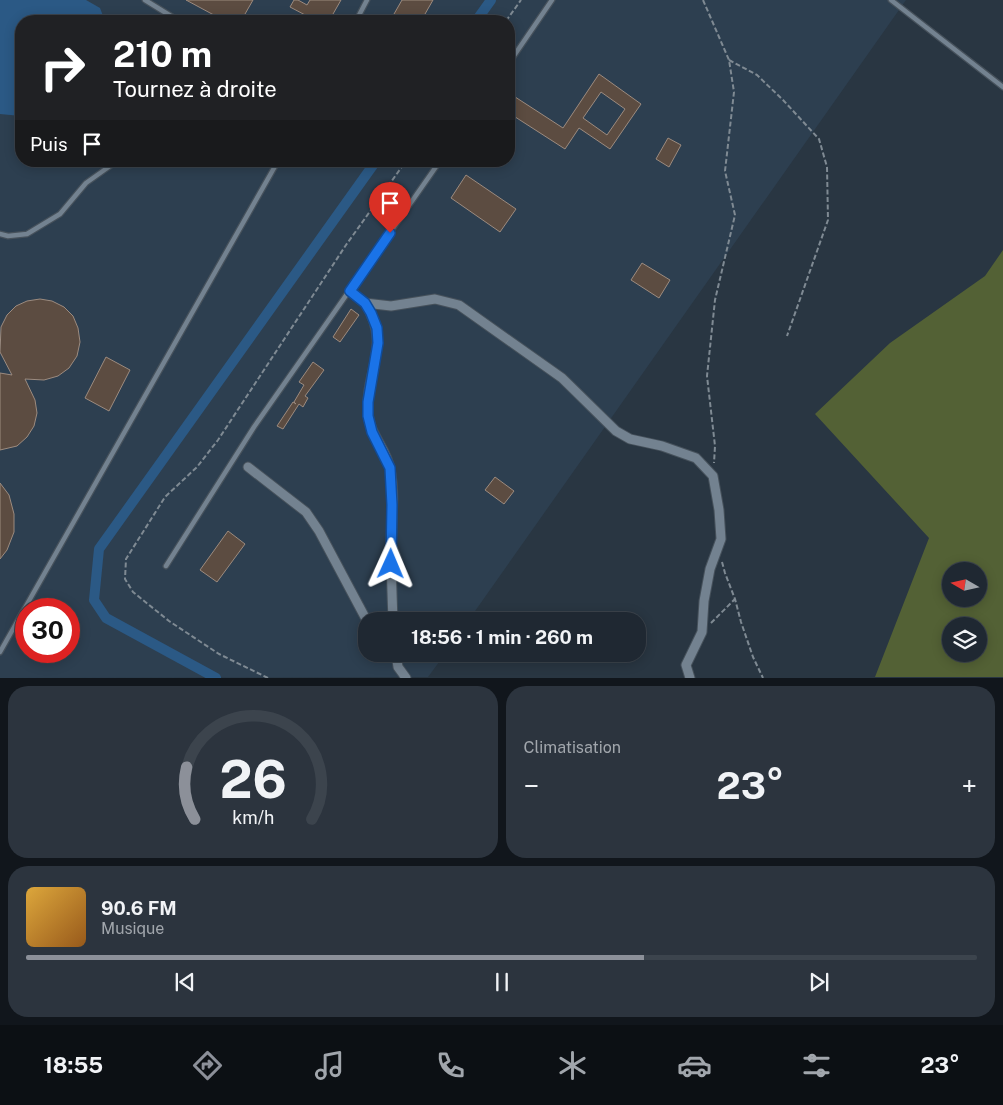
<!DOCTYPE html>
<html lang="fr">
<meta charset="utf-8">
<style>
body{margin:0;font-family:"Public Sans",sans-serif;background:#2c343e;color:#f1f3f6;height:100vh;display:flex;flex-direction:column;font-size:19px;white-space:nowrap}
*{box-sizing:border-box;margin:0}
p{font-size:16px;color:#a1a6ac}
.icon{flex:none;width:28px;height:28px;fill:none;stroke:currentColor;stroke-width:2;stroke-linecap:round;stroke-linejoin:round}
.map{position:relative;height:678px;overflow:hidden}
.details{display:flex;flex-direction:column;gap:8px;padding:8px;background:#11161c;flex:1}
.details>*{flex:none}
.banner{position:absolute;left:15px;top:15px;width:500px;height:152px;border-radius:20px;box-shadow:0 2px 12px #0003,0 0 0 1px #3c444d;background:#202124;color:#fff;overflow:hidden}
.needle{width:32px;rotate:279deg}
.fabs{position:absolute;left:942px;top:562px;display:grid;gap:10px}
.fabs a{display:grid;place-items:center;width:45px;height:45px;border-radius:50%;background:#1f2832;box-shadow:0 2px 12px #0003,0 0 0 1px #3c444d;font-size:25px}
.speed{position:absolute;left:15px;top:598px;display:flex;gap:10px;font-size:25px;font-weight:700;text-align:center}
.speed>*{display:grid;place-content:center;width:65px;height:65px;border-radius:50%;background:#1f2832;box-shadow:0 2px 12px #0003,0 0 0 1px #3c444d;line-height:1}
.speed .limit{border:8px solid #d22;background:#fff;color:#111}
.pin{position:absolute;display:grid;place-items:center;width:42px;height:42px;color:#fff;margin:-51px -21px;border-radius:50% 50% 50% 0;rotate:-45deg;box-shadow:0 0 5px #0007}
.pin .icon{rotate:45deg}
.me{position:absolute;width:55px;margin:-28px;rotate:1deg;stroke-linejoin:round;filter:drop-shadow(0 0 4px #0008)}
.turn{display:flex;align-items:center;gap:18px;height:105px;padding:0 15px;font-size:22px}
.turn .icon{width:65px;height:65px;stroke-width:2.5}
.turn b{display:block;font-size:35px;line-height:42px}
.then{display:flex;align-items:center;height:48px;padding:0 15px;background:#0003;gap:10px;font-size:19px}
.big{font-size:38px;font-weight:700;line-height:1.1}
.details .card{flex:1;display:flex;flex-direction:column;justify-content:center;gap:8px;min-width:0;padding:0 18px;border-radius:20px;background:#2c343e}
.details .dial{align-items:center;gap:0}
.dial svg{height:130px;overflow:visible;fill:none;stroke:#3c444d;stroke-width:7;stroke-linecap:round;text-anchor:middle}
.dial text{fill:#f1f3f6;stroke:none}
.song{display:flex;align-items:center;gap:15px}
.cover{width:60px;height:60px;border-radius:8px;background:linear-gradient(135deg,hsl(40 70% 55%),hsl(30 70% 35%))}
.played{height:5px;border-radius:2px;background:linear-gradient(90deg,#8c9099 65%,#3c444d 65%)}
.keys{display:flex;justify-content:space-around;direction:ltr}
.heat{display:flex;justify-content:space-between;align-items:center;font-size:28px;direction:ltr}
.details .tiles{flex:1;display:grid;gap:8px;grid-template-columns:1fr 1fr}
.card:last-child{grid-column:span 2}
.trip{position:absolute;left:358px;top:612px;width:288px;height:50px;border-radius:20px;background:#1f2832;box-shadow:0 2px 12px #0003,0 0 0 1px #3c444d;font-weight:700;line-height:50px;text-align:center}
.tab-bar{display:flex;height:80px;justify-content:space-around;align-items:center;background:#0c1014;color:#a1a6ac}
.tab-bar .icon{width:35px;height:35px}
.tab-bar .active{color:#8c9099}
.tab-bar b{font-size:22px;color:#f1f3f6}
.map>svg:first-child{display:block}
.built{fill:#2d3f50;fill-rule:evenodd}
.green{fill:#536135;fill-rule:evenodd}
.water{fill:#2b5985}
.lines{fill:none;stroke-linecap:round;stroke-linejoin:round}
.canal{stroke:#2b5985;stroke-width:10}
.building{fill:#5c4c41;stroke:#9c8b7f;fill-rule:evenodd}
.service-casing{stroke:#46515b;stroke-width:7}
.minor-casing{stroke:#46515b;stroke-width:11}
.path{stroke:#7f8a93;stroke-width:2;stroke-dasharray:5 2.5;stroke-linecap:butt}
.service{stroke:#738290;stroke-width:4.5}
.minor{stroke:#738290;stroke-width:9}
.route-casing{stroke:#114b97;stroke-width:12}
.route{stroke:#1a73e8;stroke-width:9}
</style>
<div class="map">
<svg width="1003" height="678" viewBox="0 0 1003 678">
<rect width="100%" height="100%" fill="#293642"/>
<path class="built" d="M0,0h906l-438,621h-102v33h79l-17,23 -428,1zM21,21h488v140h-488zM26,609h43v42h-43z"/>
<path class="green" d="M1003,250v427h-128l54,-139 -114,-124 75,-71 95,-67zM951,571h28v28h-28zM951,626h28v28h-28z"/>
<path class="water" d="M0,0h86l14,8 5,13h-84v95l-21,-2z"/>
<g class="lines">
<path class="canal" d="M476,21l15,-21
M216,678l-110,-60 -12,-18 5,-51 277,-388"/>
</g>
<path class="building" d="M186,0h67l-12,21h-16z
M294,0h4l9,5 3,-5h31l-12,21h-23l3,-4 -19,-10z
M402,0h31l-12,21h-31z
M599,74l42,30 -31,45 -31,-21 -14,21 -56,-36v-20l54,35zM601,92l24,17 -18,26 -24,-17z
M668,138l13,7 -12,22 -13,-8z
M466,175l50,34 -16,23 -49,-34z
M642,263l28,17 -11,18 -28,-18z
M40,299l12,2 12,6 9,9 5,12 2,14 -3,14 -8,12 -11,8 -14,4 -19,-1 10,21 2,13 -3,13 -7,11 -10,9 -17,4v-77l12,2 -12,-23 1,-25 6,-12 9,-9 11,-5z
M351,309l8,6 -19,27 -7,-5z
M106,357l24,13 -21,41 -24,-13z
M313,362l11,8 -19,26 3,2 -5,9 -4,-3 -16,25 -6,-3 16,-24 3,2 -2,-2 10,-17 -5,-3z
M495,477l19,14 -10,13 -19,-14z
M0,483l9,12 5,19v18l-7,18 -7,9z
M228,531l17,13 -28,38 -17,-12z"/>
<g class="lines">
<g class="service-casing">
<path id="service" d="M145,0l34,21
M891,0l112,87
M356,21l11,-21
M509,63l43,-63
M0,234l8,2 19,-2 33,-20 26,-31 31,-22
M166,566l88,-139 186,-266
M0,652l278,-491"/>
</g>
<g class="minor-casing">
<path id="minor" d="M350,291l15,12 26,3 44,-7 24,6 103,73 54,53 14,8 32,7 34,12 17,18 6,34 2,29 -11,30 -6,32 -2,31 -16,33 4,13
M365,303c27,43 0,67 3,110 1,21 19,36 22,56 5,23 2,49 1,72 0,27 1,54 2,80
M248,467l58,45 13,19 48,90
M396,654l2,13 8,11"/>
</g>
<path class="path" d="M703,0l26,60 5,32 -9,79 10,44 -20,85 -8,76 8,70 -1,17
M506,21l15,-21
M729,60l28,15 26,25 36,39 8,28 1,53 -41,116
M722,562l3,11 10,26 6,23 12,35 10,21
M711,623l24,-24
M268,678l-49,-24 -50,-33 -36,-29 -8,-13 1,-20 39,-62 32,-30 21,-27 128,-195 60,-84"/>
<use href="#service" class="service"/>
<use href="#minor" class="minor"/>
</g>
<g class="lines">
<g class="route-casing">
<path id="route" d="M390,233l-40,58 15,12 6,10 6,15 1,15 -10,59v14l4,16 18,36 2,37 -1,59"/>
</g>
<use href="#route" class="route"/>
</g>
</svg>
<div class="fabs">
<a><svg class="needle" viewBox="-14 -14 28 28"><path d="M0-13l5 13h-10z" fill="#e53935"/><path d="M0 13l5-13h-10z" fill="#a1a6ac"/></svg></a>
<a><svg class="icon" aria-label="layers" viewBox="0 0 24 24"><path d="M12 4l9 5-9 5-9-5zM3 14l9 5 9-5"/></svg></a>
</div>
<div class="speed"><div class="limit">30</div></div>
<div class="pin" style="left:390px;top:233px;background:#d93025"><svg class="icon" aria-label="arrive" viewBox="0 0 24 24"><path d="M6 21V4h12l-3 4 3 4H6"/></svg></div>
<svg class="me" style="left:391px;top:564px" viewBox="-20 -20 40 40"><path d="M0-17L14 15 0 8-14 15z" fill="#1a73e8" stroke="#fff" stroke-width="4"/></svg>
<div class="trip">18:56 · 1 min · 260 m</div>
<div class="banner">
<div class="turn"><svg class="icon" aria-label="right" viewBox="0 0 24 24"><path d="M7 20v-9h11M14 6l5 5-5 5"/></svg><div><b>210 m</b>Tournez à droite</div></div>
<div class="then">Puis<svg class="icon" aria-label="arrive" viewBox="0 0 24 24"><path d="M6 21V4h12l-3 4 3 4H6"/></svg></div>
</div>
</div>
<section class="details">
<div class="tiles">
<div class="card dial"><svg viewBox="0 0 100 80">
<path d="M14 69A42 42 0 1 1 86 69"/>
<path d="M14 69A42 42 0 0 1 9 37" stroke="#8c9099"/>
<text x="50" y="56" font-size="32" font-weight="700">26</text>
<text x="50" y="72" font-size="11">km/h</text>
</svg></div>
<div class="card"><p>Climatisation</p>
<div class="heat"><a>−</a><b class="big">23°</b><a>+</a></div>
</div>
<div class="card">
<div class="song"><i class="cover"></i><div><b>90.6 FM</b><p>Musique</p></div></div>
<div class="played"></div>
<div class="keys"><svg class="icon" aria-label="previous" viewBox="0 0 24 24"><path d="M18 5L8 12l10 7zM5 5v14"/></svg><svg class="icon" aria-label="pause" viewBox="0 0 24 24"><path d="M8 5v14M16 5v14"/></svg><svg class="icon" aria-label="next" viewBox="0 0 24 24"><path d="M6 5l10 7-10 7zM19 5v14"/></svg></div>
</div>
</div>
</section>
<nav class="tab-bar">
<b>18:55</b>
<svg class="icon active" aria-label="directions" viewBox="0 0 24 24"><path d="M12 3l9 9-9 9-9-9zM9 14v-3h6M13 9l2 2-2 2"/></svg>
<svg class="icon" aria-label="music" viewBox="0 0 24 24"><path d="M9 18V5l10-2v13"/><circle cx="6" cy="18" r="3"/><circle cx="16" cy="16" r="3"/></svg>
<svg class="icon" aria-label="phone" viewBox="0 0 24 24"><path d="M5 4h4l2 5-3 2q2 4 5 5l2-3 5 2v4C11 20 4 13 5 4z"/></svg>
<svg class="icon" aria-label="climate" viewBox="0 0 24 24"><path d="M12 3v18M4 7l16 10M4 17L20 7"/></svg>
<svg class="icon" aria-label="car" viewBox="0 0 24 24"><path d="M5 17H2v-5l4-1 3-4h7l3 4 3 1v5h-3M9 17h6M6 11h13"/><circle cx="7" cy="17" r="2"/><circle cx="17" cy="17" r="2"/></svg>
<svg class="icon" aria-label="filters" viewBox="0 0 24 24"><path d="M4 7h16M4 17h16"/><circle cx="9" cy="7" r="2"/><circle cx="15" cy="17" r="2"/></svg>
<b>23°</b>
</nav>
